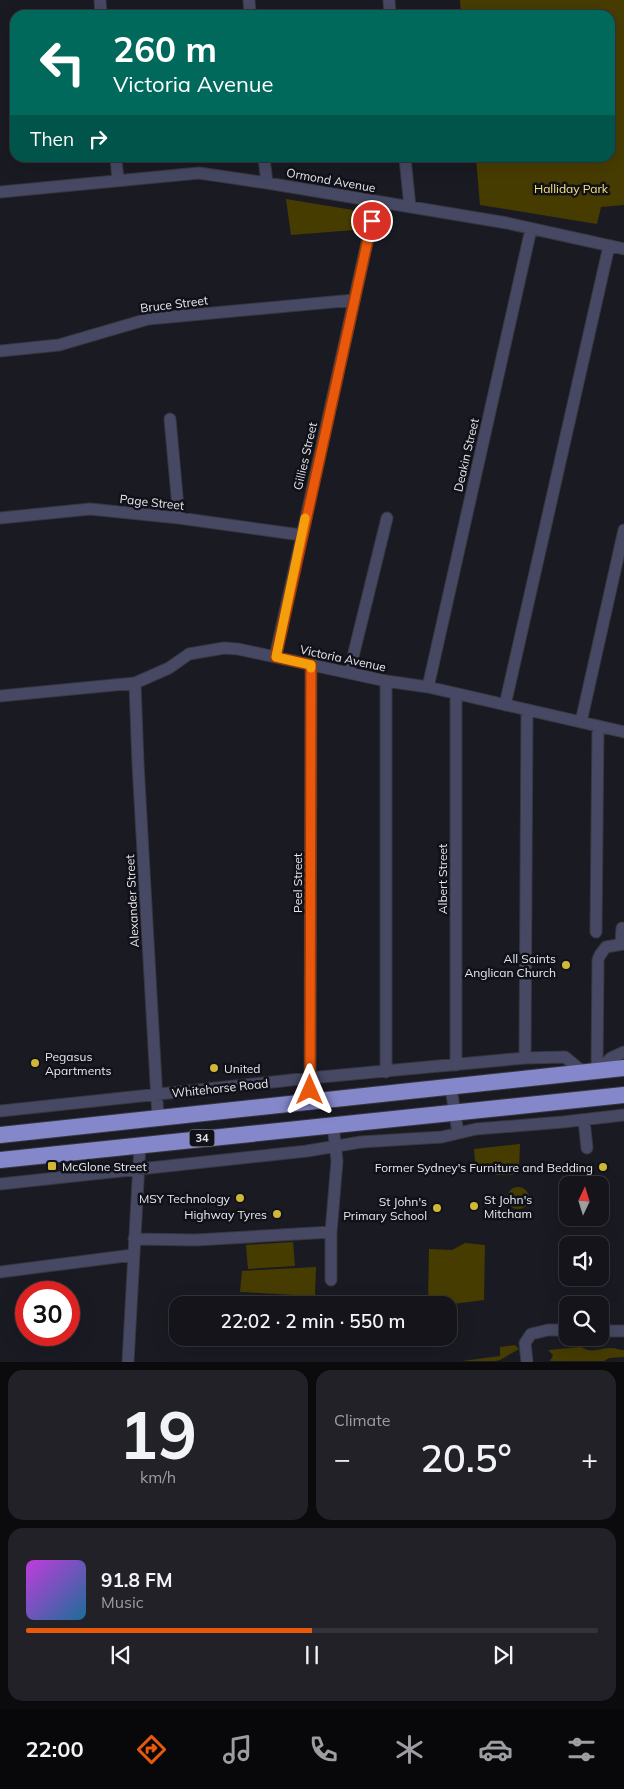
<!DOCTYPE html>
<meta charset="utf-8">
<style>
body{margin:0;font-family:Mulish,sans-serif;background:#212127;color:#f1f3f6;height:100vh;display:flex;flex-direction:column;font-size:19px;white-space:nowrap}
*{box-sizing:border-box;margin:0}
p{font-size:16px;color:#9d9ea2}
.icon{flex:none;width:28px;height:28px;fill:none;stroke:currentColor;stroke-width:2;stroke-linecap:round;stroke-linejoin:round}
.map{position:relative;height:1362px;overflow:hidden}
.side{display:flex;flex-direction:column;gap:8px;padding:8px;background:#0b0b0e;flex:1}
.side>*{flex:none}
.top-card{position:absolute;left:10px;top:10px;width:605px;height:152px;border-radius:15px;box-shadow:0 5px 20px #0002,0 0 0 1px #333339;background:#00695c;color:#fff;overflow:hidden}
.needle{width:32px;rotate:4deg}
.buttons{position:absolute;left:559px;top:1176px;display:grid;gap:10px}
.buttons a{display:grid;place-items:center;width:50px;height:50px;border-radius:10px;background:#14141a;box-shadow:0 5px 20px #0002,0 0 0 1px #333339;font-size:25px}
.speed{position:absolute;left:15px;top:1281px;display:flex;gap:10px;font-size:25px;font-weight:700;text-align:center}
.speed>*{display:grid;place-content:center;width:65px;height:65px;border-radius:50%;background:#14141a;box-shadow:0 5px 20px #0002,0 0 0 1px #333339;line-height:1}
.speed .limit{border:8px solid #d22;background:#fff;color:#111}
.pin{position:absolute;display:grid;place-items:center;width:42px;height:42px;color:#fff;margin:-21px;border:2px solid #fff;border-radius:50%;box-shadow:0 1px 5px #0007}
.me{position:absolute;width:55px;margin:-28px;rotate:0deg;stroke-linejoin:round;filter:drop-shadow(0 0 4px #0008)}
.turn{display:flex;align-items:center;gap:18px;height:105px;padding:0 20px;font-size:22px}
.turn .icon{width:65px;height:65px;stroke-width:2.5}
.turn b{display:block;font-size:35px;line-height:42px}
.then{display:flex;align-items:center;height:48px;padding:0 20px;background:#0003;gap:10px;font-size:19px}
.big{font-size:38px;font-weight:600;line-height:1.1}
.side .tile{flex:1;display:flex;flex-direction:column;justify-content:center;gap:8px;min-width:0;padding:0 18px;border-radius:15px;background:#212127}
.side .dial{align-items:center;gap:0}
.dial b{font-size:65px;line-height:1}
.song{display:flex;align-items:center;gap:15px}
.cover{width:60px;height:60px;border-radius:8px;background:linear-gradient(135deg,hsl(290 70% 55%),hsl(200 70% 35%))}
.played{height:5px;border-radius:2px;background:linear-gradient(90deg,#ea580c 50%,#333339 50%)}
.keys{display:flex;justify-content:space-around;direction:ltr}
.heat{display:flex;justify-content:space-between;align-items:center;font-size:28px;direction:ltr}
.side .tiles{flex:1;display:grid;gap:8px;grid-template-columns:1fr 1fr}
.tile:last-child{grid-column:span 2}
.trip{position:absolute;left:169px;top:1296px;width:288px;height:50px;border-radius:15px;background:#14141a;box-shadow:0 5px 20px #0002,0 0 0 1px #333339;font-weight:600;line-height:50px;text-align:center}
.tabs{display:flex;height:80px;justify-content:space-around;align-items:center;background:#08080a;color:#9d9ea2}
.tabs .icon{width:35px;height:35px}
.tabs .current{color:#ea580c}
.tabs b{font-size:22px;color:#f1f3f6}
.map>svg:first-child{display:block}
.green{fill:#473c00}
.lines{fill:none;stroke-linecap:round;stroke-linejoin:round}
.minor-casing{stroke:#37373f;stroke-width:13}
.highway-casing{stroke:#37373f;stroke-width:18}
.minor{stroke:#474964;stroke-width:11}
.highway{stroke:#8488ca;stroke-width:16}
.route-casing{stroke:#983908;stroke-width:12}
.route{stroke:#ea580c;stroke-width:9}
.slow{stroke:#f59e0b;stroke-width:9}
.poi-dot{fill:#d0b736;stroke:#111119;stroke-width:2}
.labels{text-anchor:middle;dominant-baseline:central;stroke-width:5;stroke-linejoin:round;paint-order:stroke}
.shield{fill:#111119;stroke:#a8a8ae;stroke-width:1}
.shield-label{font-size:11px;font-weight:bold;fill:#e8e8ee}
.street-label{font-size:12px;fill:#e8e8ee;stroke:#111119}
.park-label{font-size:12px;fill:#f8e27a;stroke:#111119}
.poi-label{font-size:12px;fill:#e8e8ee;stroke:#111119;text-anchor:end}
</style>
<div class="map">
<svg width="624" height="1362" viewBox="0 0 624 1362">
<rect width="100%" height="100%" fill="#1a1a23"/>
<path class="green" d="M460,0h164v205l-23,2 -4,17 -117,-19 -4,-47h134v-143h-149z
M286,199l67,11 5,6 -4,14 -63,5z
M520,1144l-1,25 -7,6h-16l-21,-14 -1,-12z
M507 1198a11 11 0 1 1 22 0a11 11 0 1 1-22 0Z
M293,1242l2,24 -47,3 -2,-24z
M465,1243l20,2 -1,55 -39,5h-17l1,-56 23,1z
M316,1267l-1,29 -75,-4 2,-21z
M515,1345l4,4 -19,11 -5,1h-33l38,-5v-9z
M581,1347c12,7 18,1 30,1 5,0 8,2 13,2v7l-15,1 -5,3h-54l3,-6 -5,-5z"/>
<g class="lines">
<g class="minor-casing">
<path id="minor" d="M100,0l1,15
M249,0l1,15
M389,0l1,15
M116,158l2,22
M264,158l3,25
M405,158l5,49
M0,192l199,-19 68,10 240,40 117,26
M0,351l59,-6 89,-26 206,-19
M170,419l9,99
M0,518l90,-9 89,9 122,17
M275,657l101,-455
M349,673l38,-155
M386,681v391
M135,683l3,81 20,354
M428,687l103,-458
M0,696l135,-13 34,-15 20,-14 35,-6 14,1 148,32 42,6 196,45
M505,705l104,-459
M581,722l43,-192
M596,932l2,-206
M621,944l1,-16
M525,1058l2,-347
M456,1065v-371
M597,1072l1,-112 2,-5 6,-8 18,-3
M597,1072l14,-14 13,-6
M451,1088l7,45
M310,1102l1,-437
M0,1111l310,-33 215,-20 40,-1 19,16
M584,1120l3,28
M0,1184l307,-33 54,-9 81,-5 34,-8 87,-7 61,-7
M134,1239l62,1 135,-8
M0,1272l133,-17
M331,1280v-48l6,-71 -4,-36
M600,1331h24
M128,1362l12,-217
M527,1362l-2,-19 6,-9 17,-4h20"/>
</g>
<g class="highway-casing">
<path id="highway" d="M0,1135l624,-67
M0,1160l624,-65"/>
</g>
<use href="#minor" class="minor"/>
<use href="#highway" class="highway"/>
</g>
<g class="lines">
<g class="route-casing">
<path id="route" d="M310,1090l1,-425 -35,-8 96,-436"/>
</g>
<use href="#route" class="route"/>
<path class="slow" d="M305,518l-29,139 35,8v3"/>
</g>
<g class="poi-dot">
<circle cx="566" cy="965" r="5"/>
<circle cx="35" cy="1063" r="5"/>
<circle cx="214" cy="1068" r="5"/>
<rect x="47" y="1161" width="10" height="10" rx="2.5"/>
<circle cx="603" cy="1167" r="5"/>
<circle cx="240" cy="1198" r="5"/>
<circle cx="474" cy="1206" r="5"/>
<circle cx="437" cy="1208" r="5"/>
<circle cx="277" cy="1214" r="5"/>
</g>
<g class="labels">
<rect class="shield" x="189.5" y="1129.5" width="25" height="17" rx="4"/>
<g class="shield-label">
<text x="202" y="1138">34</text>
</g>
<g class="street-label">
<text transform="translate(331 180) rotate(10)">Ormond Avenue</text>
<text transform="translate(174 304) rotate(-7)">Bruce Street</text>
<text transform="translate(466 455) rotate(-77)">Deakin Street</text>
<text transform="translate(305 456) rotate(-77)">Gillies Street</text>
<text transform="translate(152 502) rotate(6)">Page Street</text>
<text transform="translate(343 658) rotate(12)">Victoria Avenue</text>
<text transform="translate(442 879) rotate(-90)">Albert Street</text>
<text transform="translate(297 883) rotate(-90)">Peel Street</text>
<text transform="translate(132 901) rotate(-93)">Alexander Street</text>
<text transform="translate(220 1088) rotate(-6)">Whitehorse Road</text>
</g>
<g class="park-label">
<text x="571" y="188">Halliday Park</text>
</g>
<g class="poi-label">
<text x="556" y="958">All Saints<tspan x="556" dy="14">Anglican Church</tspan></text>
<text x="45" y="1056" text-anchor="start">Pegasus<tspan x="45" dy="14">Apartments</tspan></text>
<text x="224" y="1068" text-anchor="start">United</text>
<text x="62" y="1166" text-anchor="start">McGlone Street</text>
<text x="593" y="1167">Former Sydney's Furniture and Bedding</text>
<text x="230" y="1198">MSY Technology</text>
<text x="484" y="1199" text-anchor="start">St John's<tspan x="484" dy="14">Mitcham</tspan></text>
<text x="427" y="1201">St John's<tspan x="427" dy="14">Primary School</tspan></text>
<text x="267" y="1214">Highway Tyres</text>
</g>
</g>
</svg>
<div class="buttons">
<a><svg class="needle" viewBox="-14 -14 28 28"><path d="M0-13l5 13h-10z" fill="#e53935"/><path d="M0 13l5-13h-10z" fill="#9d9ea2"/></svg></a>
<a><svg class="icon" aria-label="sound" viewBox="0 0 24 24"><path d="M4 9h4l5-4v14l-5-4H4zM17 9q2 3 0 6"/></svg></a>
<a><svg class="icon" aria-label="search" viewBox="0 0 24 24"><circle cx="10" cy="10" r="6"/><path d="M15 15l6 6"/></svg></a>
</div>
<div class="speed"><div class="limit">30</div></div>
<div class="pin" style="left:372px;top:221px;background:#d93025"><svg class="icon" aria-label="arrive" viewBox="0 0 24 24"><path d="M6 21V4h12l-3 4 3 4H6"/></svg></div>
<svg class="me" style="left:310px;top:1090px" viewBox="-20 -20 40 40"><path d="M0-17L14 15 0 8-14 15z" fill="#ea580c" stroke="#fff" stroke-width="4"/></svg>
<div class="trip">22:02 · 2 min · 550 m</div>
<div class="top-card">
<div class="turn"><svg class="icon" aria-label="left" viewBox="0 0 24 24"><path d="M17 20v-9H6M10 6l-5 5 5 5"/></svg><div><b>260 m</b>Victoria Avenue</div></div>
<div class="then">Then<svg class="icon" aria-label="right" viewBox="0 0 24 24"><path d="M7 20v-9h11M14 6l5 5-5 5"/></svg></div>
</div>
</div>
<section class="side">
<div class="tiles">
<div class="tile dial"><b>19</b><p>km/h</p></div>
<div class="tile"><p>Climate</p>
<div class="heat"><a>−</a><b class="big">20.5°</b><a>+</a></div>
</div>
<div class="tile">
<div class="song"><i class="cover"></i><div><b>91.8 FM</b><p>Music</p></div></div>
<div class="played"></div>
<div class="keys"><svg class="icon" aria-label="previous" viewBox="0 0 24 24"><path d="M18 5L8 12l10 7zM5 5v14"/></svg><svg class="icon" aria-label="pause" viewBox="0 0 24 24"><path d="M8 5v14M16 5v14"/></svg><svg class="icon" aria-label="next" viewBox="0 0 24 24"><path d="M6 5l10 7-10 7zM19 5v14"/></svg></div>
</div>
</div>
</section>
<nav class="tabs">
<b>22:00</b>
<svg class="icon current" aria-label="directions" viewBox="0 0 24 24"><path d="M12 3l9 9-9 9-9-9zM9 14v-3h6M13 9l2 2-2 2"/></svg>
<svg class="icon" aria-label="music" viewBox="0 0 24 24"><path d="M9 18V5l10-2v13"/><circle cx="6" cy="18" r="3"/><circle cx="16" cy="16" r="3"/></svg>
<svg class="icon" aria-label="phone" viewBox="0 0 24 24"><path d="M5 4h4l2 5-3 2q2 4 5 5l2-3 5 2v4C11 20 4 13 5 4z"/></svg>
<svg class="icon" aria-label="climate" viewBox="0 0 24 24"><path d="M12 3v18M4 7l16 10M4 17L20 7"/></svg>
<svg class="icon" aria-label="car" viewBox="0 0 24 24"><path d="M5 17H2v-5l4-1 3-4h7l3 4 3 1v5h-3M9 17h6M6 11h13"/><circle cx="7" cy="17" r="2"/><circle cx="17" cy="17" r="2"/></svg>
<svg class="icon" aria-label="filters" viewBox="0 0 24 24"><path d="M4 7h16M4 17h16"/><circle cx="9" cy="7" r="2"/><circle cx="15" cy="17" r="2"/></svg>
</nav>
